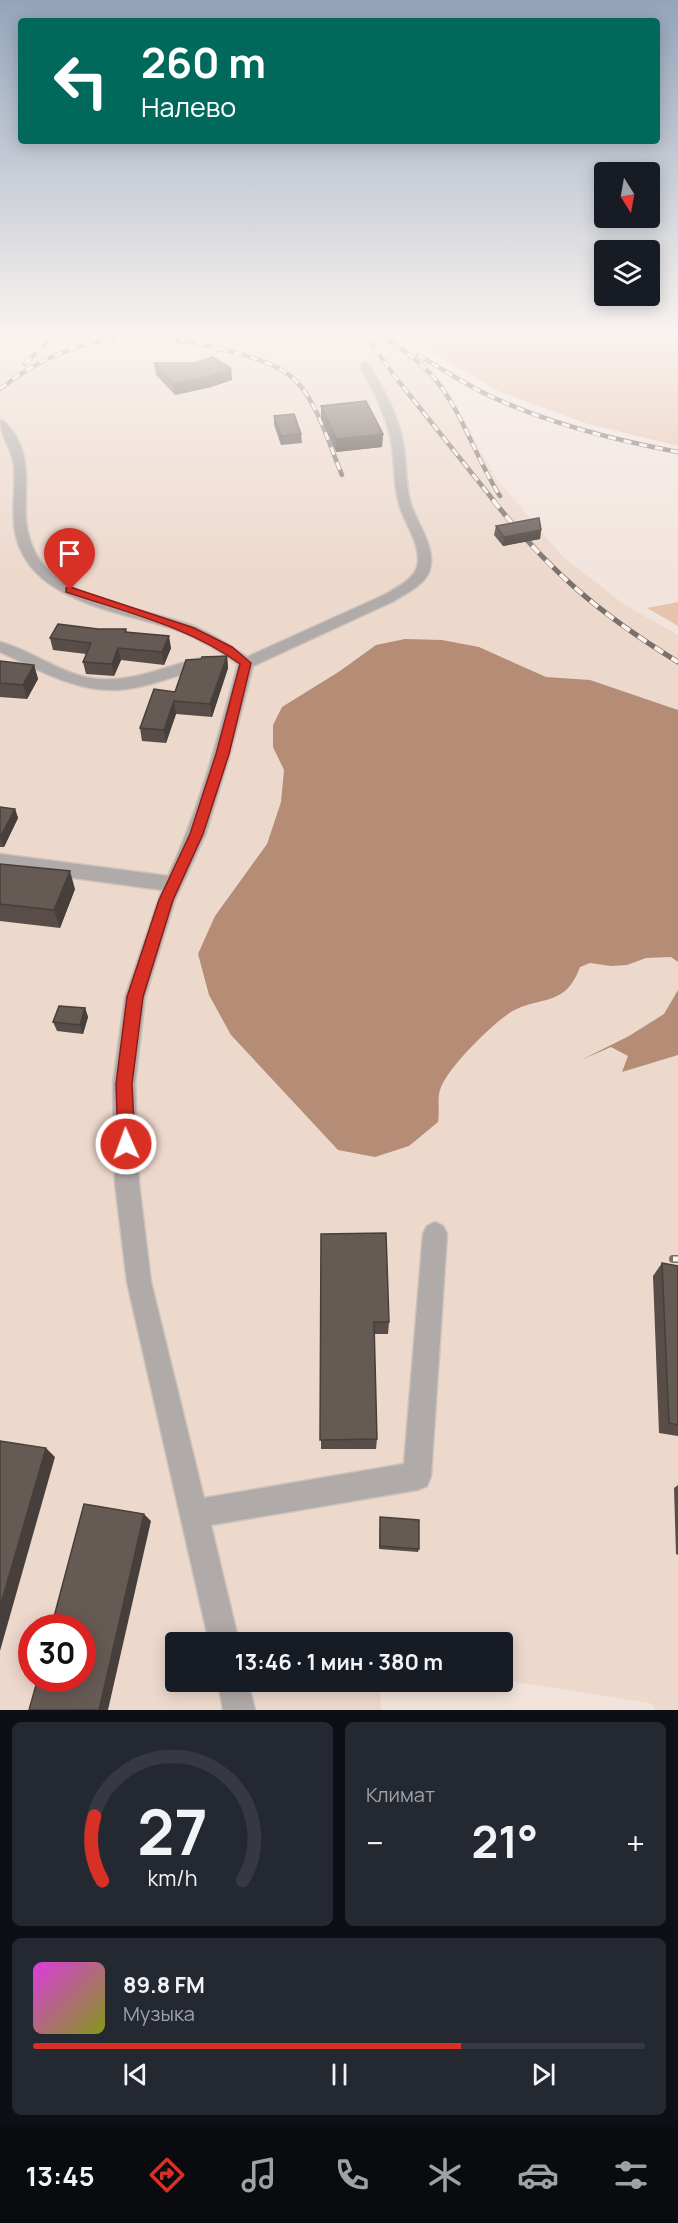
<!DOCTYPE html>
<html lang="ru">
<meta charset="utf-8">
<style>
body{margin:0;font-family:Manrope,sans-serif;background:#242831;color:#f1f3f6;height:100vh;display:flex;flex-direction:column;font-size:22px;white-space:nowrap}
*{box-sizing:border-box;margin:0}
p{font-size:20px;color:#9ea1a6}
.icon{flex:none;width:33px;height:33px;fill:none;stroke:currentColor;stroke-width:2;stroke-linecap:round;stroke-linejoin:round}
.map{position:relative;height:1710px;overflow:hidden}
.drawer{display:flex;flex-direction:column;gap:12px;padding:12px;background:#0d0f14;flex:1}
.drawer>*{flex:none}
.top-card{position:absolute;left:18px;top:18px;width:642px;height:126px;border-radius:6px;box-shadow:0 3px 15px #0003;background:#00695c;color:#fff;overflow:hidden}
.needle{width:39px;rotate:169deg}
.fabs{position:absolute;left:594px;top:162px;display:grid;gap:12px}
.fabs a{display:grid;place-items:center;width:66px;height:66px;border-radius:6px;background:#171b24;box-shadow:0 3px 15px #0003;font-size:30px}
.speed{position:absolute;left:18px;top:1614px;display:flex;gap:12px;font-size:30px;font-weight:700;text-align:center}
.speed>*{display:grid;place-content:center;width:78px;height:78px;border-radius:50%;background:#171b24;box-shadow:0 3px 15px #0003;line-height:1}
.speed .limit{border:9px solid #d22;background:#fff;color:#111}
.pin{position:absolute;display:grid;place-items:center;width:51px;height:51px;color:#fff;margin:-62px -26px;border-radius:50% 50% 50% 0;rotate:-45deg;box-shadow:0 0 6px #0007}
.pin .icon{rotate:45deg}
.me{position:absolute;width:66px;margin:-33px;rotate:358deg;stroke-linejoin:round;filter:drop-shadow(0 0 4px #0008)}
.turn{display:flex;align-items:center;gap:21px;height:126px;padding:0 24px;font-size:27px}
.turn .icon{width:78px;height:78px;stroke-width:2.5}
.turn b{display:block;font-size:42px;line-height:51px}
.big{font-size:45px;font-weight:700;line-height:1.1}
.drawer .card{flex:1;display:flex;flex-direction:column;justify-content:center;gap:9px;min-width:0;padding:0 21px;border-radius:9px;background:#242831}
.drawer .dial{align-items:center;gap:0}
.dial svg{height:156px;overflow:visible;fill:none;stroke:#363941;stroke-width:7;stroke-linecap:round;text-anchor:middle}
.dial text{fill:#f1f3f6;stroke:none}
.song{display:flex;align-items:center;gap:18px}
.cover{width:72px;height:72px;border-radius:9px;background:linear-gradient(135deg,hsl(300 70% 55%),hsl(70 70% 35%))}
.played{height:6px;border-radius:3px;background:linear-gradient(90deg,#d93025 70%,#363941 70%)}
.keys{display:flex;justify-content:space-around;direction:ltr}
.heat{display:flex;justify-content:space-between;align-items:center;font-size:33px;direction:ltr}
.drawer .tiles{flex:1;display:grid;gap:12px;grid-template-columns:1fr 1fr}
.card:last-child{grid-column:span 2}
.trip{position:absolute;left:165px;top:1632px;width:348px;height:60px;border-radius:6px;background:#171b24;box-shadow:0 3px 15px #0003;font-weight:700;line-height:60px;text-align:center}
.menu{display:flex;height:96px;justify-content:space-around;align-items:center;background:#090b0e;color:#9ea1a6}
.menu .icon{width:42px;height:42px}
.menu .on{color:#d93025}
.menu b{font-size:27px;color:#f1f3f6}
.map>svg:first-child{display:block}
.built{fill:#edd8cc;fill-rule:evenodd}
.green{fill:#e7c3ae}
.water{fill:#b58d76}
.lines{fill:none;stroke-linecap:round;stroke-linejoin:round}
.minor-casing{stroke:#cec2bc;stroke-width:3}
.minor{fill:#b0aba8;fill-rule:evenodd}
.rail-far2-casing{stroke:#77706b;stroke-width:4.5}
.rail-far1-casing{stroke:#77706b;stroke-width:5}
.rail-casing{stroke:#77706b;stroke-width:8}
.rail-far2{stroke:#fff2ea;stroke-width:3;stroke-dasharray:8;stroke-linecap:butt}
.rail-far1{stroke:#fff2ea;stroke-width:4;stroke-dasharray:10;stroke-linecap:butt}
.rail{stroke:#fff2ea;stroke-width:5;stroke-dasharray:16;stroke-linecap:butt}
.wall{fill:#584d48}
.shaded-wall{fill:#473f3b}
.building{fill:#665a54;stroke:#473f3b;stroke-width:1.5}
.route{fill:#d93025;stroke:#8d1f18;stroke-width:1.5}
</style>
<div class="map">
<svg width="678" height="1710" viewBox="0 0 678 1710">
<rect width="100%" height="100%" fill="#f2e4dd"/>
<path class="built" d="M0,335h323l7,5 22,-5h37l38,20 72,127 65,76 61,47 53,30v1075h-22l-6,-7 -147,-23 -1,-38h-326v40h204l1,28h-381zM32,1628h50v50h-50z"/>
<path class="green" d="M403,335h275v111l-93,-23 -87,-32z
M678,602v24l-31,-18z"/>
<path class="water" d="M405,639l37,1 37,7 67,30 44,3 88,30v252l-7,-5 -25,1 -19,7 -16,1 -21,-3 -10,4c-15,41 -39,28 -69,45 -18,11 -65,57 -71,78 -3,9 0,22 -2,32l-29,24 -34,11 -37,-7 -107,-115 -22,-40 -11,-41 17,-38 52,-72 14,-42 3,-32 -11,-23v-22l9,-18 58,-36 36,-26z
M678,990v65l-56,17 6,-16 -17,-9 -30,13 48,-24 35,-22z"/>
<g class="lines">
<g class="minor-casing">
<path id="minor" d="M365,362l5,3c13,24 28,49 33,77 4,19 2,40 7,59 6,22 28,47 19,71 -5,13 -24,22 -35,29l-141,65 -23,88 -24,79 -31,67 -30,97 -10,87 4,99 12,99 53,216 200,-34 19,-230 4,-8 8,-4 8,4 4,8 -16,242 -4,10 -10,4 -206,35 28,117h-30l-82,-360 -12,-99 -2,-99 12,-87 37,-107 -162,-22v-14l168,22c32,-68 50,-139 70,-212 -17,-12 -36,-24 -56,-32 -54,-20 -146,-27 -165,-92 -7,-24 -1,-49 -3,-73 -2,-19 -14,-31 -14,-47 5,1 7,4 10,8 23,27 14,60 16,92 1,13 6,28 13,39 32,45 109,49 157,68 18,8 35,19 51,30l137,-62c12,-7 34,-17 34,-34 1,-21 -16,-41 -20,-61 -5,-19 -3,-40 -7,-59 -5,-27 -19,-52 -31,-76z
M0,642c30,8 55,28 85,35 43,10 81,-13 122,-20l8,5 -3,3c-28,8 -66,23 -94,25 -43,2 -80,-21 -118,-38z
M218,1682h30l7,28h-32z"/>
</g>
<use href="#minor" class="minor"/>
<g class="rail-far2-casing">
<path id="rail-far2" d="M365,335l31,43 98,123
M381,335c19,13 39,26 54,44 28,34 41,80 65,117
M219,348c25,8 56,13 76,32 22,21 35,67 47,95
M418,355c24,14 47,29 72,41 59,28 124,44 188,56
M25,364l30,-29
M0,389c69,-55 145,-62 228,-38"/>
</g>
<g class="rail-far1-casing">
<path id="rail-far1" d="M493,500c57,72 107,114 185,162"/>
</g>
<g class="rail-casing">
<path id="rail" d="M673,1259h5"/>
</g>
<use href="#rail-far2" class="rail-far2"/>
<use href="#rail-far1" class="rail-far1"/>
<use href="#rail" class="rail"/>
</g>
<path class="wall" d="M154,363l77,5 1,12 -21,7 -36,8 -19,-20z
M321,406l62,28 -1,13 -46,5 -15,-33z
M274,416l27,18 1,9 -21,2 -7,-20z
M496,526l45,4 -1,9 -37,7 -9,-11z
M98,629h28l1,3 44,16 -7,17 -43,-5 -7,16 -28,-2 -3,-12 3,-8 -33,-4 -3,-12z
M227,656l1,12 -16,49 -36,-3 -10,29 -24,-2 -2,-13 35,-36 26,-33z
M0,661l34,4 4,14 -11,20 -27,-2z
M0,807l15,2 3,9 -14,29h-4z
M0,864l75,25 -15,39 -60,-7z
M85,1008l3,9 -5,17 -26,-3 -4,-9z
M321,1234l68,88 -1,12h-14l3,105 -1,10h-55z
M662,1263l16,3v170l-19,-3 -6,-157z
M678,1485v70l-2,-1 -2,-66z
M380,1517l39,32 -1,3 -39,-3z"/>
<path class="shaded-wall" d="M231,368l1,12 -21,7 -36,8 -1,-11z
M383,434l-1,13 -46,5v-13z
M541,530l-1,9 -37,7 1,-9z
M169,636l2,12 -7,17 -2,-13z
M118,648l3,12 -7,16 -2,-12z
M227,656l1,12 -16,49 -2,-13z
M34,665l4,14 -11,20 -4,-14z
M174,701l2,13 -10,29 -2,-13z
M15,809l3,9 -14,29 -4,-9z
M70,871l5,18 -15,39 -6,-18z
M85,1008l3,9 -5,17 -3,-9z
M46,1448l9,9 -55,194v-44z
M144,1514l7,7 -43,189h-9z"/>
<path class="building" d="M212,357l19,11 -21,8 -36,8 -20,-21h41z
M366,401l17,33 -47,5 -15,-33z
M294,414l7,20 -20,2 -7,-20z
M539,518l2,12 -37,7 -8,-11z
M58,624l40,5h28l-1,3 44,4 -7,16 -44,-4 -6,16 -29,-2 8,-19 -41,-5z
M227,656l-17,48 -36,-3 -10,29 -24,-2 14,-39 21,3 11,-32 15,-1 1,-2z
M0,661l34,4 -11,20 -23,-2z
M0,807l15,2 -15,29z
M0,864l70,7 -16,39 -54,-6z
M59,1006l26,2 -5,17 -27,-3z
M386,1233l3,89h-15l3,117 -57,1 1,-206z
M662,1263l16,3v159l-9,-2z
M0,1441l46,7 -46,159z
M84,1504l60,10 -45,196h-70l9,-32h44v-50h-31z
M380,1517l39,3v29l-39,-3z"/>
<linearGradient id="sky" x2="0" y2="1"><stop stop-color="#93a4ba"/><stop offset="0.58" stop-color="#f9f3f0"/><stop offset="1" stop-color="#f9f3f0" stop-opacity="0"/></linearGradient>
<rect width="678" height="575" fill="url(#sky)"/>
<path class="route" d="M70,587l124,41 38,19 19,16 -22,91 -26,80 -30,66 -30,97 -11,87 3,60 -3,5 -6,3 -6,-3 -2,-5 -2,-60 11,-87 32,-97 31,-66 26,-80 24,-90c-50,-37 -115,-52 -174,-72v-4z"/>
</svg>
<div class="fabs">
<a><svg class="needle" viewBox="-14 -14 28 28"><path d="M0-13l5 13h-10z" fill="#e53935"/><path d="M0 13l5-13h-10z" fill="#9ea1a6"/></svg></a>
<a><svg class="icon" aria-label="layers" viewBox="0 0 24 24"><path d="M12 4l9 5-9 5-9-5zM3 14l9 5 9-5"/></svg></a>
</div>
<div class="speed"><div class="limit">30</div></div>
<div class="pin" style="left:70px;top:590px;background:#d93025"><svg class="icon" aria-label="arrive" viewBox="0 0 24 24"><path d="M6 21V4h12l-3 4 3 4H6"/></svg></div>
<svg class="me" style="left:126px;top:1144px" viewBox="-20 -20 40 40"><circle r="17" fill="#d93025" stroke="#fff" stroke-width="3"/><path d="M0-11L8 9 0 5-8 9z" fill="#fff"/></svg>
<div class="trip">13:46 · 1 мин · 380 m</div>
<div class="top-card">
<div class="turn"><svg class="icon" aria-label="left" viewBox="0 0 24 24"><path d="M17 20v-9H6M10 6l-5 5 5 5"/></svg><div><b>260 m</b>Налево</div></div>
</div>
</div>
<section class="drawer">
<div class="tiles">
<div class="card dial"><svg viewBox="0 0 100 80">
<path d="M14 69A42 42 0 1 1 86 69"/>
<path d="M14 69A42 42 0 0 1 10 36" stroke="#d93025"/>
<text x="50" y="56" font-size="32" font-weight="700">27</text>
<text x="50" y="72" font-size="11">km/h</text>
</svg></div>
<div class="card"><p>Климат</p>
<div class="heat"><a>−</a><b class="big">21°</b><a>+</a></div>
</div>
<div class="card">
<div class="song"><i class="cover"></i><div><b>89.8 FM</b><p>Музыка</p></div></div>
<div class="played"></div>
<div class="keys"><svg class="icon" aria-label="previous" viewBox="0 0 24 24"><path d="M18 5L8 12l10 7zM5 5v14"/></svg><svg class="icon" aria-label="pause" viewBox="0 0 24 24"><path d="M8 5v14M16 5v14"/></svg><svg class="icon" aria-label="next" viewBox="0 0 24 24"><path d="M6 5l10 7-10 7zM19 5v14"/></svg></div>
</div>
</div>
</section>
<nav class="menu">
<b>13:45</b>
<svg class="icon on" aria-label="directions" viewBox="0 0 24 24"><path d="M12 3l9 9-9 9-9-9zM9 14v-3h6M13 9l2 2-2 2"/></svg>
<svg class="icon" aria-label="music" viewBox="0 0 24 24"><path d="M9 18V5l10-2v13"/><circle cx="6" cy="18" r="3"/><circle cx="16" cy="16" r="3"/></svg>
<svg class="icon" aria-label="phone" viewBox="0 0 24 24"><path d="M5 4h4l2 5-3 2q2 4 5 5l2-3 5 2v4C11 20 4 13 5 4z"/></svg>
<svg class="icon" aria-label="climate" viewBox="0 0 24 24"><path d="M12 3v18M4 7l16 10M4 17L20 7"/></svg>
<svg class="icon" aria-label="car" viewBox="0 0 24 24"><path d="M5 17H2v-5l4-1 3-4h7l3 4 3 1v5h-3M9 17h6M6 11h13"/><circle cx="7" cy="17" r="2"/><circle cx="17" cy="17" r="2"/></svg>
<svg class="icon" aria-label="filters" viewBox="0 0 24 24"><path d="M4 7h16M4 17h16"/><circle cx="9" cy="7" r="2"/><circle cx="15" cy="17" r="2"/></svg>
</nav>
